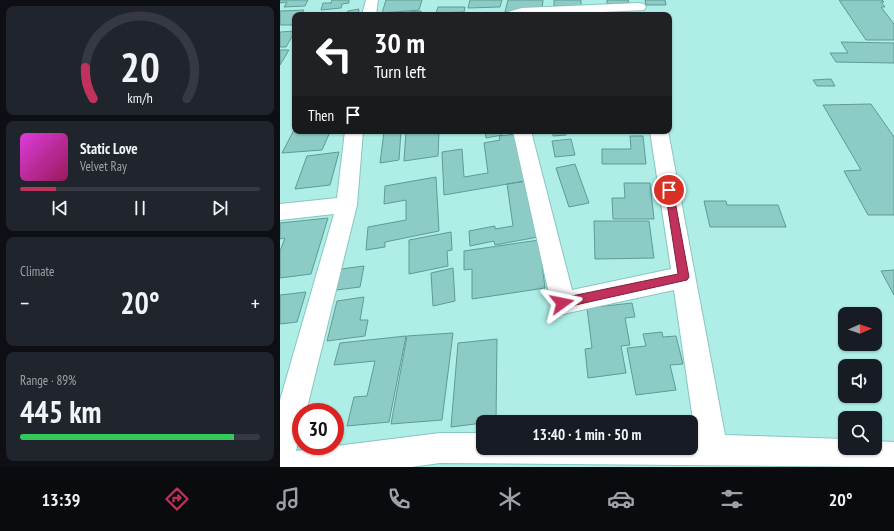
<!DOCTYPE html>
<meta charset="utf-8">
<style>
body{margin:0;font-family:"PT Sans Narrow",sans-serif;background:#20242c;color:#f1f3f6;height:100vh;display:flex;flex-direction:column;font-size:15px;white-space:nowrap}
*{box-sizing:border-box;margin:0}
p{font-size:13px;color:#9ea1a6}
.icon{flex:none;width:22px;height:22px;fill:none;stroke:currentColor;stroke-width:2;stroke-linecap:round;stroke-linejoin:round}
.map{position:relative;flex:1;overflow:hidden}
.side{display:flex;flex-direction:column;gap:6px;padding:6px;background:#0d0f14;width:280px}
.side>*{flex:none}
.hud{position:absolute;left:12px;top:12px;width:380px;height:122px;border-radius:8px;box-shadow:0 1px 3px #0004;background:#202124;color:#fff;overflow:hidden}
.needle{width:26px;rotate:88deg}
.tools{position:absolute;left:558px;top:307px;display:grid;gap:8px}
.tools a{display:grid;place-items:center;width:44px;height:44px;border-radius:8px;background:#171b24;box-shadow:0 1px 3px #0004;font-size:20px}
.speed{position:absolute;left:12px;top:403px;display:flex;gap:8px;font-size:20px;font-weight:700;text-align:center}
.speed>*{display:grid;place-content:center;width:52px;height:52px;border-radius:50%;background:#171b24;box-shadow:0 1px 3px #0004;line-height:1}
.speed .limit{border:6px solid #d22;background:#fff;color:#111}
.pin{position:absolute;display:grid;place-items:center;width:34px;height:34px;color:#fff;margin:-17px;border:2px solid #fff;border-radius:50%;box-shadow:0 1px 4px #0007}
.me{position:absolute;width:44px;margin:-22px;rotate:78deg;stroke-linejoin:round;filter:drop-shadow(0 0 3px #0008)}
.turn{display:flex;align-items:center;gap:14px;height:84px;padding:0 16px;font-size:18px}
.turn .icon{width:52px;height:52px;stroke-width:2.5}
.turn b{display:block;font-size:28px;line-height:34px}
.then{display:flex;align-items:center;height:38px;padding:0 16px;background:#0003;gap:8px;font-size:15px}
.big{font-size:30px;font-weight:700;line-height:1.1}
.side .widget{flex:1;display:flex;flex-direction:column;justify-content:center;gap:6px;min-width:0;padding:0 14px;border-radius:8px;background:#20242c}
.side .dial{align-items:center;gap:0}
.dial svg{height:104px;overflow:visible;fill:none;stroke:#363941;stroke-width:7;stroke-linecap:round;text-anchor:middle}
.dial text{fill:#f1f3f6;stroke:none}
.song{display:flex;align-items:center;gap:12px}
.cover{width:48px;height:48px;border-radius:6px;background:linear-gradient(135deg,hsl(300 70% 55%),hsl(330 70% 35%))}
.played{height:4px;border-radius:2px;background:linear-gradient(90deg,#c0315b 15%,#363941 15%)}
.keys{display:flex;justify-content:space-around;direction:ltr}
.heat{display:flex;justify-content:space-between;align-items:center;font-size:22px;direction:ltr}
.charge{height:6px;border-radius:3px;background:linear-gradient(90deg,#34c759 89%,#363941 0)}
.trip{position:absolute;left:196px;top:415px;width:222px;height:40px;border-radius:8px;background:#171b24;box-shadow:0 1px 3px #0004;font-weight:700;line-height:40px;text-align:center}
.menu{display:flex;height:64px;justify-content:space-around;align-items:center;background:#090b0e;color:#9ea1a6}
.menu .icon{width:28px;height:28px}
.menu .selected{color:#c0315b}
.menu b{font-size:18px;color:#f1f3f6}
main{display:flex;flex:1;min-height:0}
.map>svg:first-child{display:block}
.building{fill:#8dccc6;stroke:#5e9b96}
.lines{fill:none;stroke-linecap:round;stroke-linejoin:round}
.minor-casing{stroke:#88c6c0;stroke-width:2}
.minor{fill:#fff;fill-rule:evenodd}
.route{fill:#c0315b;stroke:#7d203b}
</style>
<main>
<section class="side">
<div class="widget dial"><svg viewBox="0 0 100 80">
<path d="M14 69A42 42 0 1 1 86 69"/>
<path d="M14 69A42 42 0 0 1 8 45" stroke="#c0315b"/>
<text x="50" y="56" font-size="32" font-weight="700">20</text>
<text x="50" y="72" font-size="11">km/h</text>
</svg></div>
<div class="widget">
<div class="song"><i class="cover"></i><div><b>Static Love</b><p>Velvet Ray</p></div></div>
<div class="played"></div>
<div class="keys"><svg class="icon" aria-label="previous" viewBox="0 0 24 24"><path d="M18 5L8 12l10 7zM5 5v14"/></svg><svg class="icon" aria-label="pause" viewBox="0 0 24 24"><path d="M8 5v14M16 5v14"/></svg><svg class="icon" aria-label="next" viewBox="0 0 24 24"><path d="M6 5l10 7-10 7zM19 5v14"/></svg></div>
</div>
<div class="widget"><p>Climate</p>
<div class="heat"><a>−</a><b class="big">20°</b><a>+</a></div>
</div>
<div class="widget"><p>Range · 89%</p><b class="big">445 km</b><div class="charge"></div></div>
</section>
<div class="map">
<svg width="614" height="467" viewBox="0 0 614 467">
<rect width="100%" height="100%" fill="#aeeee7"/>
<path class="building" d="M0,0h28l-3,6 -21,1 3,-5 -7,1z
M52,0h17v3l-7,1 -1,4 -20,2 2,-7h8z
M106,0h36l-3,10 -37,3z
M190,0h32l-2,7 -32,1z
M228,0h35l-1,11 -37,1z
M274,0h27v6h-27z
M327,0h21l1,3 -22,1z
M365,0h20l1,5h-20z
M559,0h43l2,2h-3l4,5h-4l13,17v16h-28z
M158,7h27l-1,5 -28,1z
M79,9l-1,6h-14l4,-4z
M24,10l-3,5h-6v10h-15v-14z
M141,11l1,4h-42l1,-1z
M15,31l-9,16h-6v-15z
M561,42l53,1v20l-58,-1 -6,-9h18z
M0,50h9l-9,15z
M551,79l4,7h-18l-4,-6z
M591,104l23,33v78h-26l-24,-44 17,-1 -38,-65z
M15,128v3l35,1 -8,18 -40,3z
M121,131l-2,29 -19,3 4,-31z
M126,131h33l-1,25 -34,5z
M205,131h17v4l-16,3z
M273,131h13v4l-13,1z
M236,134l9,47 -81,14 -2,-43 20,-3 2,28 24,-4 -4,-30 16,-3 -1,-4z
M350,136h13l3,28h-44v-15h29z
M291,139l4,16 -20,2 -3,-16z
M59,152l-9,33 -35,4 12,-33z
M295,164l14,39 -20,4 -13,-39z
M156,177l3,54 -54,11v5l-19,3 2,-23 38,-7v-20l-22,4 1,-18z
M246,181l12,56 -43,8 -1,-4 -24,5 -1,-15 26,-5v3l18,-3 -6,-42z
M344,183h26l4,36h-41l-1,-21h13z
M424,201h22l1,4h51l8,22h-76z
M48,218l-17,56 -31,4v-27l5,-13 -5,1v-16z
M314,221h55l5,37 -59,1z
M171,232l1,18 -5,1 1,15 -39,8v-34z
M259,240l6,48 -73,11v-30l-8,1v-19z
M84,266l-4,21 -24,3 5,-21z
M173,268l2,33 -22,5 -2,-33z
M614,270v25l-13,-24z
M26,292l-9,30 -17,2v-29z
M84,297l-4,23h8l-3,16 -38,5 10,-40z
M352,303l3,14 -10,1 5,27 -9,1 5,27 -38,5 -3,-29 7,-1 -5,-40z
M382,332l1,5 13,-1 7,28 -13,1 6,25 -40,5 -9,-47 19,-2 -3,-12z
M173,333l-11,87 -51,4 16,-88z
M126,336l-17,86 -42,4 7,-29 13,-1 8,-35 -41,4 6,-22z
M217,339l-1,83h-13v1l-32,4 7,-84z"/>
<g class="lines">
<g class="minor-casing">
<path id="minor" d="M86,0h12l-2,15h-14z
M359,3l5,1 2,3 -2,3 -99,5h-39l2,-3 14,-4z
M65,131h18l-6,74 -51,207h-5v18l-5,21 144,-18h43v15h208v-14h4l-21,-144 -111,24 -9,-3 -3,-8 -38,-172h18l41,159 99,-21 -21,-138h18l57,304 120,4v9h30v-7l19,1v25l-454,-4 -29,4h-131v-67l54,-186 -54,6v-16l57,-6z"/>
</g>
<use href="#minor" class="minor"/>
</g>
<path class="route" d="M389,186l4,4 16,87 -2,3 -125,28 -3,-2 -2,-3 2,-3 3,-2 116,-24 -13,-84z"/>
</svg>
<div class="tools">
<a><svg class="needle" viewBox="-14 -14 28 28"><path d="M0-13l5 13h-10z" fill="#e53935"/><path d="M0 13l5-13h-10z" fill="#9ea1a6"/></svg></a>
<a><svg class="icon" aria-label="sound" viewBox="0 0 24 24"><path d="M4 9h4l5-4v14l-5-4H4zM17 9q2 3 0 6"/></svg></a>
<a><svg class="icon" aria-label="search" viewBox="0 0 24 24"><circle cx="10" cy="10" r="6"/><path d="M15 15l6 6"/></svg></a>
</div>
<div class="speed"><div class="limit">30</div></div>
<div class="pin" style="left:389px;top:190px;background:#d93025"><svg class="icon" aria-label="arrive" viewBox="0 0 24 24"><path d="M6 21V4h12l-3 4 3 4H6"/></svg></div>
<svg class="me" style="left:282px;top:303px" viewBox="-20 -20 40 40"><path d="M0-17L14 15 0 8-14 15z" fill="#c0315b" stroke="#fff" stroke-width="4"/></svg>
<div class="trip">13:40 · 1 min · 50 m</div>
<div class="hud">
<div class="turn"><svg class="icon" aria-label="left" viewBox="0 0 24 24"><path d="M17 20v-9H6M10 6l-5 5 5 5"/></svg><div><b>30 m</b>Turn left</div></div>
<div class="then">Then<svg class="icon" aria-label="arrive" viewBox="0 0 24 24"><path d="M6 21V4h12l-3 4 3 4H6"/></svg></div>
</div>
</div>
</main>
<nav class="menu">
<b>13:39</b>
<svg class="icon selected" aria-label="directions" viewBox="0 0 24 24"><path d="M12 3l9 9-9 9-9-9zM9 14v-3h6M13 9l2 2-2 2"/></svg>
<svg class="icon" aria-label="music" viewBox="0 0 24 24"><path d="M9 18V5l10-2v13"/><circle cx="6" cy="18" r="3"/><circle cx="16" cy="16" r="3"/></svg>
<svg class="icon" aria-label="phone" viewBox="0 0 24 24"><path d="M5 4h4l2 5-3 2q2 4 5 5l2-3 5 2v4C11 20 4 13 5 4z"/></svg>
<svg class="icon" aria-label="climate" viewBox="0 0 24 24"><path d="M12 3v18M4 7l16 10M4 17L20 7"/></svg>
<svg class="icon" aria-label="car" viewBox="0 0 24 24"><path d="M5 17H2v-5l4-1 3-4h7l3 4 3 1v5h-3M9 17h6M6 11h13"/><circle cx="7" cy="17" r="2"/><circle cx="17" cy="17" r="2"/></svg>
<svg class="icon" aria-label="filters" viewBox="0 0 24 24"><path d="M4 7h16M4 17h16"/><circle cx="9" cy="7" r="2"/><circle cx="15" cy="17" r="2"/></svg>
<b>20°</b>
</nav>
